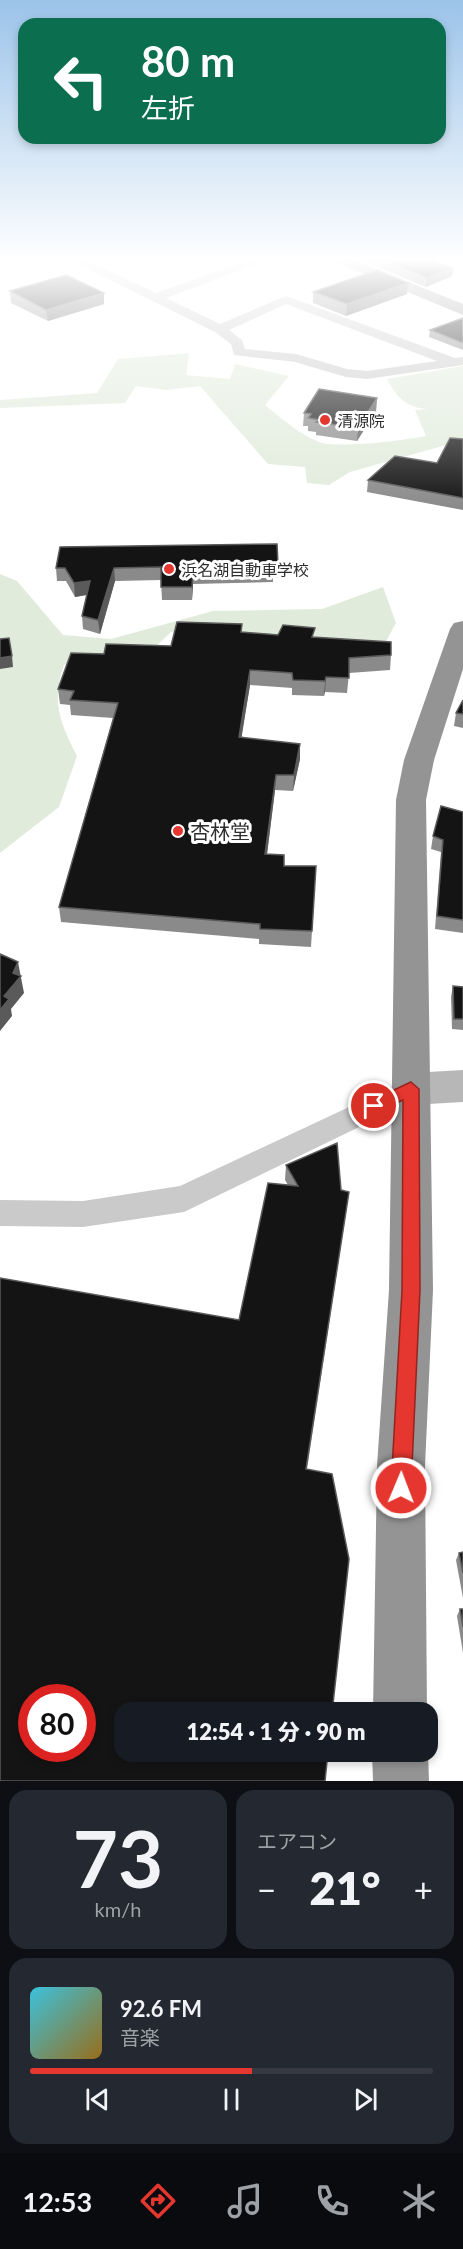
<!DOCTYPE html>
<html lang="ja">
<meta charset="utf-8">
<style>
body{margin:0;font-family:Lato,"Noto Sans JP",sans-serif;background:#242831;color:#f1f3f6;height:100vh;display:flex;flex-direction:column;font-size:22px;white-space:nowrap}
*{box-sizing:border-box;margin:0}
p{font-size:20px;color:#9ea1a6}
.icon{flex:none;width:33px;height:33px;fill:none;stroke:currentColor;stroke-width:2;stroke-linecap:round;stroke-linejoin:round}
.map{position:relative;height:1781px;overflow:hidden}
.sheet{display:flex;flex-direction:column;gap:9px;padding:9px;background:#0d0f14;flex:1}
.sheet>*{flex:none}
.hud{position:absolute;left:18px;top:18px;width:428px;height:126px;border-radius:18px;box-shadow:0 3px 9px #0003;background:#0b6e4f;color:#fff;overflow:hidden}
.speed{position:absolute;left:18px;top:1684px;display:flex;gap:12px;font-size:30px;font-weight:700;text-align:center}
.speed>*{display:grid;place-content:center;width:78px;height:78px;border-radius:50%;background:#171b24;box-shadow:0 3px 9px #0003;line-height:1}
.speed .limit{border:9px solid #d22;background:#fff;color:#111}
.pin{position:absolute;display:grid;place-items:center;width:51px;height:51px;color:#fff;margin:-26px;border:3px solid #fff;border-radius:50%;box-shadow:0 2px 6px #0007}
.me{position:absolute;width:66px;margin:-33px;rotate:1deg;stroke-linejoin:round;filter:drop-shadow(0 0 4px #0008)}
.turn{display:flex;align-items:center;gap:21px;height:126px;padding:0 24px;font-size:27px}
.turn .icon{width:78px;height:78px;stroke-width:2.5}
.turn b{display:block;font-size:42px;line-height:51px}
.big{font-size:45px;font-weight:800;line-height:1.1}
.sheet .tile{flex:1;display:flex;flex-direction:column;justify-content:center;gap:9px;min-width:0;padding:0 21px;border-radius:18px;background:#242831}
.sheet .dial{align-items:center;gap:0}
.dial b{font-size:78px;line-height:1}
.song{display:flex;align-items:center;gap:18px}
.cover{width:72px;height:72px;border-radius:9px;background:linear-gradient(135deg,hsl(190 70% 55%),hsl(40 70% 35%))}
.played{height:6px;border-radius:3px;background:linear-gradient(90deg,#e5372f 55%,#363941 55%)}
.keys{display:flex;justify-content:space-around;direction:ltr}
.heat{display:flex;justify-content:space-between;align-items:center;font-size:33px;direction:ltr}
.sheet .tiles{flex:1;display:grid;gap:9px;grid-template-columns:1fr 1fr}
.tile:last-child{grid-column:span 2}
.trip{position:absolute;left:114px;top:1702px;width:324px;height:60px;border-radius:18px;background:#171b24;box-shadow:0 3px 9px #0003;font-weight:800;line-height:60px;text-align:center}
.tab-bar{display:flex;height:96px;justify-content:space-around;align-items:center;background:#090b0e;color:#9ea1a6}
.tab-bar .icon{width:42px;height:42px}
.tab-bar .on{color:#e5372f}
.tab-bar b{font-size:27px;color:#f1f3f6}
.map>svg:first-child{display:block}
.green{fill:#e1ebdb}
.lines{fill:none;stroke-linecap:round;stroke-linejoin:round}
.street{fill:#cacaca;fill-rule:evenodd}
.secondary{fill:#b7b7b7;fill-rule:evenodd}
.highway{fill:#949494;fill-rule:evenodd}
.wall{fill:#8a8a8a}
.shaded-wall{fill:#5a5a5a}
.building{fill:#141414;stroke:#5a5a5a;stroke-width:1.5;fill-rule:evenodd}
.route{fill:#e5372f;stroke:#95241f;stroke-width:1.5}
.poi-dot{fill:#e5372f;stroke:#fff;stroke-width:2}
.labels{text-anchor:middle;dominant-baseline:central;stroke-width:6;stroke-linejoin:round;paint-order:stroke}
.far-poi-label{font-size:16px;fill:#2d2d2d;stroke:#fff;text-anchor:start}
.poi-label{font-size:20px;fill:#2d2d2d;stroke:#fff;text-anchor:start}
</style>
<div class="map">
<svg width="463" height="1781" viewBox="0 0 463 1781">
<rect width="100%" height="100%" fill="#fff"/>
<path class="green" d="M189,353l-3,22 44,4 5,-15 54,12 -24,29c17,14 34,29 54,37 16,7 88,-2 107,-6l-11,-26 13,-1c-21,-1 -32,-12 -41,-30l76,-13v71l-10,6 -103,29 -21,13 -22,-2 -2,-16 -37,-3 -68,-78 -34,4 -30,-4 -11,17 -125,5v-8l97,-7 21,-34z
M0,574l17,7 46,54 48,4 102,-28 109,-2 61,-22 13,36 -22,40 -129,-28 -74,-3 -19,18 -43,4 -45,11c-13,36 -4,58 13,91l-18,51 -59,46z"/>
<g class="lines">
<path class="street" d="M0,258h15l-15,7z
M66,258h16l74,35 98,-35h18l-106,40 54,26 66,-28 169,62 8,-1v8l-96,14 -21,-2 -51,-15 -61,-7 -3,-11 -16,-12zM286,304l151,57 -70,10 -20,-2 -51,-15 -51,-5 -3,-9 -13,-10z
M411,1078l10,3 4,8 -4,8 -237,115 -101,15 -83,-1v-26l83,1 97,-15z"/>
<path class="secondary" d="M463,1070v32l-52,3 -14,-5 -5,-11 5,-11 14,-5z"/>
<path class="highway" d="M326,258h23l114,46v11z
M463,621v48l-29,91 -8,40 7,490 -8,176 2,247h-54l4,-247 12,-176 7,-490 8,-40 46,-131 4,-6z
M428,1751l1,30h-56l-1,-29z"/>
</g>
<path class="wall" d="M356,258h68l29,10 -1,8 -26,11z
M408,283l-1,11 -61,22 -33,-13v-11z
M10,291l94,2v11l-56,17 -37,-18z
M463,318v32l-34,-13 1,-7z
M377,398l-1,13 -19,30 -41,-6v-3l-8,-1v-5h-5l1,-13z
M463,439v71l-96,-18 1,-12 69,-17z
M278,565v13h-5v4l-80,2 -1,16h-30l-1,-20 -46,1 -15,53 -17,-5 -1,-13 5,-21 -12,2 -9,-16h-9l-1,-13z
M242,632l72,5 77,18 -1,15 -41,3 -2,20 -22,-1 -1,4 -32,-1v-7l-42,-3 -9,53 59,6v15l-7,32 -18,-1 -8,64 17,12h32l-5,81 -52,-3v-5l-198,-17 -2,-15 54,-189 -42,-3 -1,-10 -10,-1 -2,-15 46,-35 67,-8z
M463,700v28l-9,-2 2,-13z
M463,812v121l-28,-4 6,-77 -10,-3 2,-13z
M453,986l10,1v43l-11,-1 -1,-32z
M286,1165l55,25 6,16 -40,263 -68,-149 49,-135 -3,-5z
M463,1552v46l-7,-38 3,-7z
M460,1609h3v44l-6,-37z"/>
<path class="shaded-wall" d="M453,268l-1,8 -26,11 1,-9z
M408,283l-1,11 -61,22 1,-12z
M104,293v11l-56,17 -2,-11z
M377,398l-1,13 -19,30 1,-13z
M114,568l1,13 -15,53 -2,-14z
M193,570v14l-1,16v-13z
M90,581l1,13 -16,3 -1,-14z
M12,656l1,11 -13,2v-11z
M250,670v15l-11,68v-16z
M326,677l-1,15 -1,4 1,-15z
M300,744v15l-7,32 1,-16z
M276,775l-1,15 -10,80v-16z
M18,962l6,31 -13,16 1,7 -12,15v-21l4,-14z"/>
<path class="building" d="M378,258h46l29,10 -26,10z
M377,270l31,13 -61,21 -34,-12z
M66,275l38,18 -58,17 -36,-19z
M463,318v25l-33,-13z
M319,389l58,9 -19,30 -42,-6 3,-2 -11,-2 3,-4 -7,-1z
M450,438l13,1v59l-95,-18 27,-24 42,7z
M277,544l1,21h-6l1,4 -80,1 -1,17h-31v-20l-47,1 -16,52 -16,-4 8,-35 -16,2 -9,-15h-9l4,-21z
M177,622l65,2 -1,8 37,3 5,-10 32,3 -3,9 79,5v13l-42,3v20l-23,-1 -1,4 -32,-1 -1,-7 -42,-3 -11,67 61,7 -6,31h-18l-11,79 19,1v11h32l-4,65 -52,-2v-5l-201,-17 59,-204 -48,-3 4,-9 -16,-2 13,-36 33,1 2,-10 65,2z
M9,638l3,18 -12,2v-19z
M463,700v14l-7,-1z
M441,806l22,6v108l-26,-4 6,-76 -10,-4z
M0,954l18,8 -5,11 8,3 -17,20 5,3 -9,11z
M453,986l10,1v32h-9z
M337,1143l4,47 8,2 -43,277 26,5 17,85 -17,154h-208v39h204l-3,29h-325v-503l239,42 29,-137 30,3 -12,-21zM32,1698h50v51h-50z
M463,1552v21l-4,-20z
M460,1609h3v18z"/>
<linearGradient id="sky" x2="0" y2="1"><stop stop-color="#9bc3e9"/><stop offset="0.51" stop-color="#fff"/><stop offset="1" stop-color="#fff" stop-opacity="0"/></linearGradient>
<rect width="463" height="508" fill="url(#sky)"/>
<path class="route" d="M411,1082l8,7 1,201 -9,198 -3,8 -7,3 -7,-3 -3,-8 11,-198 1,-190 -29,13 -6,-2 -3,-5 3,-4z"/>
<g class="poi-dot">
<circle cx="325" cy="420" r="6"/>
<circle cx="169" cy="569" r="6"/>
<circle cx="178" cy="831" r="6"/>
</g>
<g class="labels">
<g class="far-poi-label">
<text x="337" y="420">清源院</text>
<text x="181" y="569">浜名湖自動車学校</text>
</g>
<g class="poi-label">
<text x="190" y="831">杏林堂</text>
</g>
</g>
</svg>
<div class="speed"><div class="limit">80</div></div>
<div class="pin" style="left:374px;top:1106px;background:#d93025"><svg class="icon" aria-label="arrive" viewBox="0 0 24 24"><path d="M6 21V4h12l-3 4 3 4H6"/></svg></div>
<svg class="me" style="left:401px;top:1488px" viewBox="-20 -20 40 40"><circle r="17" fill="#e5372f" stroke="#fff" stroke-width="3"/><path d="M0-11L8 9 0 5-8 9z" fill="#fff"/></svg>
<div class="trip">12:54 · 1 分 · 90 m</div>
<div class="hud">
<div class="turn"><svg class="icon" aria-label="left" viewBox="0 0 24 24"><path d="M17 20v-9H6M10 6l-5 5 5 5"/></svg><div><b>80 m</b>左折</div></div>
</div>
</div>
<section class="sheet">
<div class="tiles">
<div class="tile dial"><b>73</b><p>km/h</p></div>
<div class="tile"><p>エアコン</p>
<div class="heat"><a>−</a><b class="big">21°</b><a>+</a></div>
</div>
<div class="tile">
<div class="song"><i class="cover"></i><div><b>92.6 FM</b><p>音楽</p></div></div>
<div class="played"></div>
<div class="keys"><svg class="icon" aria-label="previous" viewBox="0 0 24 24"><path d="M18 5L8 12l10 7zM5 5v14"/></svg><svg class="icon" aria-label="pause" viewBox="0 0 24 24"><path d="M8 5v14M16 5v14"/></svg><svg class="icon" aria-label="next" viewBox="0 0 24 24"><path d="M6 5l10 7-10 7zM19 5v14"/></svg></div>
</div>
</div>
</section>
<nav class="tab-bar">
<b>12:53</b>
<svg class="icon on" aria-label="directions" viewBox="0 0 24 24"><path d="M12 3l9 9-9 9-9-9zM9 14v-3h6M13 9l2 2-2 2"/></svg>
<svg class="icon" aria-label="music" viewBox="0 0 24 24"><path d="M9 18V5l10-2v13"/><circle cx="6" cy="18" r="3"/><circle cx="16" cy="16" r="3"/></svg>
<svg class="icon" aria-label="phone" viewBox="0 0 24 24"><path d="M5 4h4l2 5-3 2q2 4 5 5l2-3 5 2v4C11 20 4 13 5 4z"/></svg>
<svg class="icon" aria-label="climate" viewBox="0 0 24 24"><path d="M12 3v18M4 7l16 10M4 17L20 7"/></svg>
</nav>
